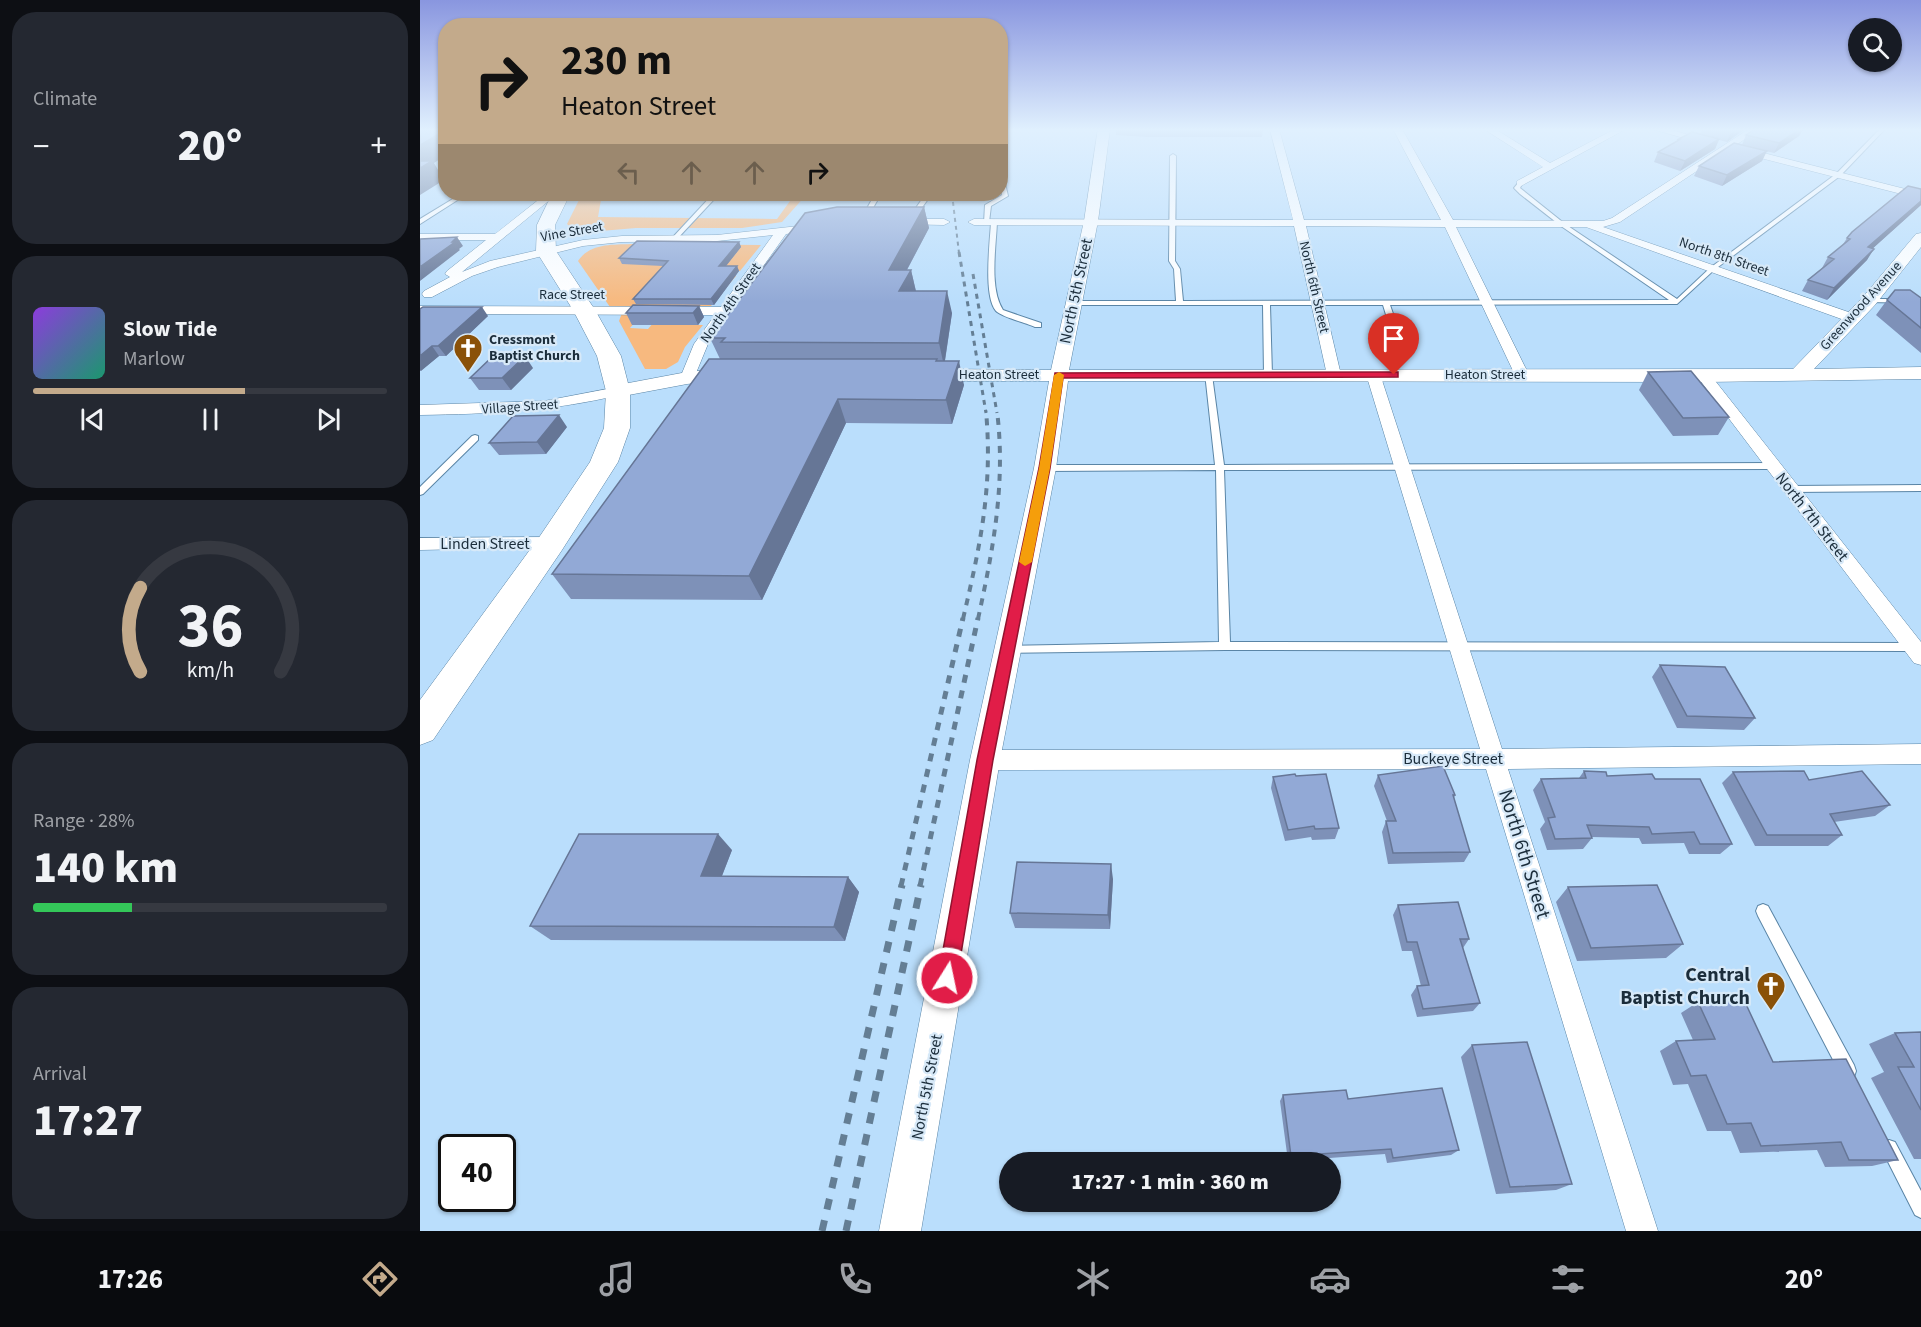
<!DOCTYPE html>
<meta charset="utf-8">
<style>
body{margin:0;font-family:"Source Sans 3",sans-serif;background:#242831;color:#f1f3f6;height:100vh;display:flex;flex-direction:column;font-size:22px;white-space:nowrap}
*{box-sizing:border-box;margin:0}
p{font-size:20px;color:#9ea1a6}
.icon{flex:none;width:33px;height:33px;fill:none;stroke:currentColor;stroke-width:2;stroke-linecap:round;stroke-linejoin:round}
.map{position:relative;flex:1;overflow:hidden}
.details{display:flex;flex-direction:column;gap:12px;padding:12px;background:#0d0f14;width:420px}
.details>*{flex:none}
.banner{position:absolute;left:18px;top:18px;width:570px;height:183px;border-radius:24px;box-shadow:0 2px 4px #0004;background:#c3aa8b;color:#111;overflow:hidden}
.controls{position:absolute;left:1428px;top:18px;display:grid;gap:12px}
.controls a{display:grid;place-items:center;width:54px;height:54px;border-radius:50%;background:#171b24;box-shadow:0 2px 4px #0004;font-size:30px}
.speed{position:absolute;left:18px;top:1134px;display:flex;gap:12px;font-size:30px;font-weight:700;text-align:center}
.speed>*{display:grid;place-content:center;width:78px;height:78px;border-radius:50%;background:#171b24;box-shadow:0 2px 4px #0004;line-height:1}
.speed .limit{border:3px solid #111;border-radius:9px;background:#fff;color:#111}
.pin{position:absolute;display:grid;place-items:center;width:51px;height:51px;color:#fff;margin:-62px -26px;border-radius:50% 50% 50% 0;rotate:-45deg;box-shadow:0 0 6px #0007}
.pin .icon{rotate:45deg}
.me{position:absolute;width:66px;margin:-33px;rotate:10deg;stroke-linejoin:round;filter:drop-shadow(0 0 4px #0008)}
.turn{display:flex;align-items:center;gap:21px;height:126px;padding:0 24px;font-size:27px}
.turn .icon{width:78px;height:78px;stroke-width:2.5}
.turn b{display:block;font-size:42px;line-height:51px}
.lanes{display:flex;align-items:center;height:57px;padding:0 24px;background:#0003;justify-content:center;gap:30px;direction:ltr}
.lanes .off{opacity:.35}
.big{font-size:45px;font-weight:800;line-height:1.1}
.details .tile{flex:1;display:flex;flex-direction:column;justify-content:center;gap:9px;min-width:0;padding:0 21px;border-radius:24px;background:#242831}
.details .dial{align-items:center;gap:0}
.dial svg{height:156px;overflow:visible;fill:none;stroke:#363941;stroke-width:7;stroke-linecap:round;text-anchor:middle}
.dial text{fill:#f1f3f6;stroke:none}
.song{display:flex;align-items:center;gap:18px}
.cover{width:72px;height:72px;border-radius:9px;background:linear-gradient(135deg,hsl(270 70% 55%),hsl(160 70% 35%))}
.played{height:6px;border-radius:3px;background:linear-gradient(90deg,#c3aa8b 60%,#363941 60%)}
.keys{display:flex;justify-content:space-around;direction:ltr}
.heat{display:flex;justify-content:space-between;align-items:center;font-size:33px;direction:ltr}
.charge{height:9px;border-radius:4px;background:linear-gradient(90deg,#34c759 28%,#363941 0)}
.trip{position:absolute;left:579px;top:1152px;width:342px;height:60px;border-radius:30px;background:#171b24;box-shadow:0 2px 4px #0004;font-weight:800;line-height:60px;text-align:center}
.dock{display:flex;height:96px;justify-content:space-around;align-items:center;background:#090b0e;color:#9ea1a6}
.dock .icon{width:42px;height:42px}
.dock .current{color:#c3aa8b}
.dock b{font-size:27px;color:#f1f3f6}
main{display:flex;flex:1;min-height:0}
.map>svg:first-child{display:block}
.green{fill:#f7b97f}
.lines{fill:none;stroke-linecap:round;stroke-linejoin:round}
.service-casing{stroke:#5a85a6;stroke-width:2}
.minor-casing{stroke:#5a85a6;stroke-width:1}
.tertiary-casing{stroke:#5a85a6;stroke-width:1}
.trunk-casing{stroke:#5a85a6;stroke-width:1}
.service{fill:#fff;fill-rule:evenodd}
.minor{fill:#fff;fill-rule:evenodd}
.tertiary{fill:#fff;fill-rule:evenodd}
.trunk{fill:#fff;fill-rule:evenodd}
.rail-far4{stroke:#647e94;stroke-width:2;stroke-dasharray:4 4;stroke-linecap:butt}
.rail-far3{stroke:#647e94;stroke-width:3;stroke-dasharray:5 5;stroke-linecap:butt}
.rail-far2{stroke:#647e94;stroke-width:4;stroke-dasharray:7 7;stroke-linecap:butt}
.rail-far1{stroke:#647e94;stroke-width:5;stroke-dasharray:8 8;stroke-linecap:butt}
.rail{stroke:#647e94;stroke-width:7;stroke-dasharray:11 11;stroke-linecap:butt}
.wall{fill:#7e91b8}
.shaded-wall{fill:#667696}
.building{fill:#92a9d6;stroke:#667696;stroke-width:1.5}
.route{fill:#e11d48;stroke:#92132f;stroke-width:1.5}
.slow{fill:#f59e0b}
.labels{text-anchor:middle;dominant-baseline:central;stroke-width:4.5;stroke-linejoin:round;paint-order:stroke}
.far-street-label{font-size:14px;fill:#1b2d3b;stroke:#d7e9f8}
.far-poi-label{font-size:14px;font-weight:bold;fill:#1b2d3b;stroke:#d7e9f8;text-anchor:start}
.street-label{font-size:16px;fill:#1b2d3b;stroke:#d7e9f8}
.near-street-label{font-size:20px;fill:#1b2d3b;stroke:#d7e9f8}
.near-poi-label{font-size:20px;font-weight:bold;fill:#1b2d3b;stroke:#d7e9f8;text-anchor:end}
</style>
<main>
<section class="details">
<div class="tile"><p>Climate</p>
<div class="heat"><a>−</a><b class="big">20°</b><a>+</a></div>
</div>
<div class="tile">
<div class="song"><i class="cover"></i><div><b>Slow Tide</b><p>Marlow</p></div></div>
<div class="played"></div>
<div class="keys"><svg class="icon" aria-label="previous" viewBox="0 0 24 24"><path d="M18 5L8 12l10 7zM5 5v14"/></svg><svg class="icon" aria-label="pause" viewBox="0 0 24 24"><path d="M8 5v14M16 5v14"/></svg><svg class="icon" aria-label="next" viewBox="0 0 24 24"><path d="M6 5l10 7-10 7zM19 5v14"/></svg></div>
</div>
<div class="tile dial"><svg viewBox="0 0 100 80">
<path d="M14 69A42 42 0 1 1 86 69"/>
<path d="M14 69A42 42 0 0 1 14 26" stroke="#c3aa8b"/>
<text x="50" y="56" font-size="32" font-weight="700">36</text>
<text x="50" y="72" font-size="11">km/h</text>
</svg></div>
<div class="tile"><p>Range · 28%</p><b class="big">140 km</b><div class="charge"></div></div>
<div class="tile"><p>Arrival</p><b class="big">17:27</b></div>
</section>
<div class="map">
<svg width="1501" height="1231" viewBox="0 0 1501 1231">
<rect width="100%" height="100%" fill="#badefc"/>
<path class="green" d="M162,194h20l-4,23 179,2 18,-25h12l-25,28 -40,6h-106l-59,5 -10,-9z
M211,244l130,1 -21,26h-31l3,5h24l-25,30 -101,1 -32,-46c12,-18 34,-16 53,-17z
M202,313l20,1 -12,14 18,1 13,-15 9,11h33l-18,22 -7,15 -12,7h-21l-26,-48z"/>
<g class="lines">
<g class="service-casing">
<path id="service" d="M1460,129h5l-45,47 -126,94 -37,34 -287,1 9,26 -4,2 -4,-2 -8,-26h-113l2,70 -4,2 -4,-2 -1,-70h-189l-3,-2 3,-2h102l-2,-32 -5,-8 1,-105 3,-2 3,2 -1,105 5,8 3,32 486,-1 -108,-74 -41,-32 -6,-6 5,-6h4l-3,6 45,36 112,75 33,-31 126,-94z
M580,177l4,2 4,17 -17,10 -2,16 -5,1 1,-18 17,-10z
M41,194h6l-47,30v-5z
M293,194h6l-42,45h-4v-2z
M455,194h6l-15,26h-4l-1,-1z
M505,194l6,1 -18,25h-4l-1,-1 17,-24z
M574,220l3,2c-1,25 -8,66 6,88l38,13v4h-6c-9,-4 -33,-10 -39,-16 -13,-15 -6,-69 -5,-89z
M1449,299h52v4l-54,-1v-2z
M785,373h3l4,2 12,90 549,-2 4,3 -4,3 -549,1 6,172 683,1 4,1 1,3 -1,3 -4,1 -688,-1 -222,3 -1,-3 1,-3 4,-1 212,-4 -3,-172 -171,1 -4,-3 4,-3h170z
M55,435l3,1v4l-55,54 -3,1v-8l52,-51z
M1501,485v6l-130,1 -5,-3 5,-3z
M1343,904l5,2 86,159 2,6 -2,6 -6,2 -6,-2 -84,-161 -2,-5 2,-5z
M1469,1140l6,2 26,49v27l-6,-3 -34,-67 2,-6z"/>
</g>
<g class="minor-casing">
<path id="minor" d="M850,129h9l25,91h137l-48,-91h9l51,91 150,1 9,-3 137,-89h11l-140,93 -17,5 254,88 2,3 -7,4 -5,-1 -261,-94h-130l73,148 -7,4 -7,-4 -70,-148 -139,-1 35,149 -7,4 -7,-4 -33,-149 -320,-1 -6,-3 6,-3 319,1z
M1064,129h11l55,34 65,-34h11l-105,57 -4,-1v-4l26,-14z
M1232,129h16l46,13 -5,3z
M1320,147l181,46v6l-184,-47 -2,-2z
M126,194h11l-95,78 28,-11 93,-21 39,-4 95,-1 100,-11 6,3 -6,3 -31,4 -78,110 -14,34 -7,4 -7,-4 14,-34 21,-29 -295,-1v-8l301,1 52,-72 -56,6 -95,1 -39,4 -85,21 -26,9 -40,21h-8l-2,-3 2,-3 26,-14 -5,-3 2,-3 39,-31h-66v-6h75z
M483,219h41l6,3 -6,3 -45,-1 -2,-2z
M953,370l7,4 122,375 419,-5v20l-413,5 150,462h-32l-140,-462 -501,1 -8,-3 -3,-7 3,-7 8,-3 495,-1 -114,-375z
M1284,372l5,1 212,269v23l-7,-2 -215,-284 -2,-3z
M198,387l7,4 -2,3c-67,17 -134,20 -203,21v-10l124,-4z
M131,537l6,2 3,4 -3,4 -137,3v-12z"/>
</g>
<g class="tertiary-casing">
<path id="tertiary" d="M678,129h12l-12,92 -29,149 724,-1 70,-72 53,-63 5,-1v14l-46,58 -61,64 107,-2v12l-217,3 -636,-1 -12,87 -56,292 -79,471h-42l91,-471 64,-292 15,-87h-120l-7,-2 -2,-4 2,-4 7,-2 122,1 33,-149z
M310,368l7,2 2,4 -2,4 -50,6 -69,13 -7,-2 -3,-4 3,-4 7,-2 69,-13z"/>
</g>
<g class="trunk-casing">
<path id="trunk" d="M132,194h18l-15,31 1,26 39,59 26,46 9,35v37l-12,34 -56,88 -129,190 -13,5v-45l120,-164 50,-74 14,-34 2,-37 -9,-35 -24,-46 -37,-59 1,-26z"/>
</g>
<use href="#service" class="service"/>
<use href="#minor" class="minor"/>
<use href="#tertiary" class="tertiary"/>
<use href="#trunk" class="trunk"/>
<path class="rail-far4" d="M532,194l7,59"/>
<path class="rail-far3" d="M539,252l27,161
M553,274l24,139"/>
<path class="rail-far2" d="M543,619c17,-73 30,-131 23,-208
M558,619c15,-69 28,-136 19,-208"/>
<path class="rail-far1" d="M481,886l62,-268
M500,886l58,-268"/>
<path class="rail" d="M402,1231l80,-346
M426,1231l75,-346"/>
</g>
<path class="wall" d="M696,129h147l-1,8h-113l-33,-2z
M1283,129h42l-18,13 -8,-2 -4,9 -35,22 -26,-9 4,-10 18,-10 1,-2 23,-6z
M1382,131l-3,5 -25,17 -8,-2 -4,10 -40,25 -28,-10 5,-10 43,-21 4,-10z
M1501,189v16l-49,44 -5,11 -40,40 -25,-9 6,-11 14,-12 6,-11 14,-11 5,-8z
M504,207l5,21 -22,42h4l5,21 36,22 -7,48 19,24 -12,39 -106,-1 -84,177 -191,-1 -19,-25 168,-215 -10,-21z
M319,242l2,5 -15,19h11l2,5 -25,34 -78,-1 -3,-5 30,-33 -41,-2 -3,-6z
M1501,298v55l-45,-38 11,-15z
M279,306l5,11 -6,8h-66l-6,-12z
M0,309l68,7 -42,40h-7l-19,15z
M113,368l-22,22h-32l-9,-12z
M1228,372l81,45 -11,18 -45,1 -34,-46z
M147,427l-21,27 -47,1 -10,-12z
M1240,665l95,53 -11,12 -67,-2 -25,-51z
M1164,771l23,5 48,3 77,65 -12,10h-31l-5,-11 -42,1 -3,-6 -48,-1 1,1 -9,11 -36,1 -7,-21 5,-7 -12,-32 8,-11 38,-1z
M1313,772l76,8 81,25 -15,11 -41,6 8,13 -14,11h-73l-33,-63z
M958,775l77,20 -1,3 16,54 -6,10 -76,2 -6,-32 4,-11h1l-13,-35z
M876,776l43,52 -4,11 -23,1 -1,-3 -26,4 -14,-53 2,-11z
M312,850l-10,26 126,1 11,15 -14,49 -294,-1 -21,-14z
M693,879l-3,50 -95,-1 -5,-15z
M1148,887l115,57 -17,14 -89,3 -21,-59z
M978,905l71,34 -6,9 17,55 -7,8 -56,6 -6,-22 6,-9h4l-9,-35h-10l-9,-36z
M1278,1002l75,60 125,98 -26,6 -47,1 -8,-17 -77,3 -9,-22h-24l-19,-47 -15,1 -13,-34 16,-10 17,-1 -12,-27z
M1501,1032v127h-7l-43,-81 13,-6 -15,-28 26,-11z
M1052,1045l100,139 -16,6 -60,4 -35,-137z
M863,1095l65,4 111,51 -8,5 -64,8 -2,-9 -97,7 -8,-60z"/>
<path class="shaded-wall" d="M1315,129h10l-18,13 4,-10z
M1378,129h6l-2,2 -3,5 -25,17 5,-10z
M26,130v25l-12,8 10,17 -24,15v-50z
M1299,139l-4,10 -35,22 5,-10z
M1347,151l-5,10 -40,25 5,-11z
M551,194h28l-28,2z
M1501,201v4l-60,54 7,-12z
M504,207l5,21 -34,64 -6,-22z
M37,237l6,9 -4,3 1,1 -40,31v-14z
M319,242l2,5 -19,24 -3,-5z
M1454,249l-7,11 -40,40 7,-12z
M317,266l2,5 -25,34 -3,-6z
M491,270l5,22 -17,-1z
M527,291l5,22 -8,53 -5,-23z
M279,306l5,11 -6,8 -5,-12z
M62,307l6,9 -42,40 -8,-10z
M12,346l7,10 -18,15 -1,-1v-14z
M105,356l8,12 -22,22 -9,-12z
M539,361l5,24 -12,39 -6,-24z
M418,399l8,24 -84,177 -13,-24z
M139,415l8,12 -21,27 -9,-12z
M298,834l14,16 -16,41 -15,-15z
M691,864l2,15 -3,50 -2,-14z
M428,877l11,15 -14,49 -11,-14z"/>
<path class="building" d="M16,129l10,1 -26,15v-15z
M1300,129h15l-4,3z
M1335,129h45l-21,14 -33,-8z
M1272,132l27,7 -34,22 -27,-9 21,-12h-2z
M1314,143l33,8 -40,24 -28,-9z
M0,161h12l-12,7z
M1488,186l13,3v12l-53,46 6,2 -40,39 -26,-8 26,-21 -6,-2 22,-18 -3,-1 5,-6z
M417,207h87l-35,63h22l-12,21h48l-8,52 -218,-1 4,-4h-15l95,-125z
M37,237l-5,5h3l-35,25v-28z
M217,241l102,1 -20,24h18l-26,33h-78l35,-38 -49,-3z
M1475,290h15l11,8v30l-34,-28z
M213,305l66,1 -6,7h-67z
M3,307h59l-44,39h-6l-12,10v-47z
M73,356h32l-23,22h-32z
M289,359h228l-1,2h23l-13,39 -108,-1 -89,177 -197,-2z
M1271,371l38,46 -46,1 -35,-46z
M139,415l-22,27 -48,1 24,-27z
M1240,665l65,2 30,51 -68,-2z
M1023,766l12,29h-2l17,57 -77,1 -7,-32h10l-18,-46z
M1164,771l22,1 1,4 45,-2 3,5h45l32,65h-32l-6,-12 -42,2 -3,-7 -62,-2 5,13 -37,1 -7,-21 7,-1 -14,-38 45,-1z
M1384,771l5,9 53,-9 28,34 -60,9 12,21h-75l-34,-63z
M875,774l1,2 30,-2 13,54 -24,1 -1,-3 -26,4 -15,-53z
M159,834h139l-17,42 147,1 -14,50 -304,-1z
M597,862l94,2 -3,51 -98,-2z
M1237,885l26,59 -92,4 -23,-61z
M1038,902l11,37h-9l20,64 -57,6 -6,-23 12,-1 -12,-43h-10l-9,-37z
M1324,1000l29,62 73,-3 52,101h-49l-8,-18 -80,4 -10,-23 -24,1 -21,-49 -15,1 -15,-35 39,-2 -17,-37z
M1501,1032v78l-23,-43h16l-19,-34z
M1107,1042l45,142 -62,3 -38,-142z
M1022,1088l17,62 -66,8 -2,-9 -100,7 -8,-61 63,-5 2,9z"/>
<linearGradient id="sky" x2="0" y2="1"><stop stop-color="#8996df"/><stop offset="0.43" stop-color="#e0f0fe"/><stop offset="1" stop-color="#e0f0fe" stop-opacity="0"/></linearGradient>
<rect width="1501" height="302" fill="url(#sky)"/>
<path class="route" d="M974,372h4v5l-335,1 -13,90 -57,292 -36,218 -3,7 -7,3 -7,-3 -2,-7 39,-218 62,-292 16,-95z"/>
<path class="slow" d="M639,372l5,3 -14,93 -18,94 -7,4 -6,-4 20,-94 15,-93z"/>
<defs>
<g id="church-pin" transform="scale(1.5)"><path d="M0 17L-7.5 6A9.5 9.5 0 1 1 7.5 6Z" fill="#8a5108" stroke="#d7e9f8"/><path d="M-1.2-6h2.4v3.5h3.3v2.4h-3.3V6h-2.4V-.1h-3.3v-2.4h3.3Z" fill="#fff"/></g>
</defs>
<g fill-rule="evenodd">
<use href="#church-pin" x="48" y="348"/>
<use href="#church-pin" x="1351" y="986"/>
</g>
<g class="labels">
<g class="far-street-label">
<text transform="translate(152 232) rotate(-10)">Vine Street</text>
<text transform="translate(1304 257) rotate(19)">North 8th Street</text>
<text transform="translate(894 287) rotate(77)">North 6th Street</text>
<text x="152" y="295">Race Street</text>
<text transform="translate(311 303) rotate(-55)">North 4th Street</text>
<text transform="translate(1441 306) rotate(-48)">Greenwood Avenue</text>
<text x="579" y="375">Heaton Street</text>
<text x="1065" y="375">Heaton Street</text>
<text transform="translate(100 407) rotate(-4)">Village Street</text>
</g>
<g class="far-poi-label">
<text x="69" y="340">Cressmont<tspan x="69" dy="16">Baptist Church</tspan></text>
</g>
<g class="street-label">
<text transform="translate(656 291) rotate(-78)">North 5th Street</text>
<text transform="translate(1392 517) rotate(52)">North 7th Street</text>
<text x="65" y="544">Linden Street</text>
<text x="1033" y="759">Buckeye Street</text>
<text transform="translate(507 1087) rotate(-79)">North 5th Street</text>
</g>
<g class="near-street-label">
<text transform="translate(1104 854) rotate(73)">North 6th Street</text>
</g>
<g class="near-poi-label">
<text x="1330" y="975">Central<tspan x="1330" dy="23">Baptist Church</tspan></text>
</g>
</g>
</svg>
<div class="controls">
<a><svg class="icon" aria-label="search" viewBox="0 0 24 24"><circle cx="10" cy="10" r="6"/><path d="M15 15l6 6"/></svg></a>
</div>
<div class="speed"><div class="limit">40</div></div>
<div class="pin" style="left:974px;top:375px;background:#d93025"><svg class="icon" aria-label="arrive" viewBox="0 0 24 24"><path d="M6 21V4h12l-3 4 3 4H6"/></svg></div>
<svg class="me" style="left:527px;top:978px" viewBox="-20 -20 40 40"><circle r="17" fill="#e11d48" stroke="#fff" stroke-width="3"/><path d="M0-11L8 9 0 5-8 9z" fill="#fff"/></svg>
<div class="trip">17:27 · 1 min · 360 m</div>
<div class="banner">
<div class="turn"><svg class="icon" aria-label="right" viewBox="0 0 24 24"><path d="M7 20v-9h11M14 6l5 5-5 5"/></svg><div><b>230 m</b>Heaton Street</div></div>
<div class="lanes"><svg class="icon off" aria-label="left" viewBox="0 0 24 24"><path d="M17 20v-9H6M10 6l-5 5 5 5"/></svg><svg class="icon off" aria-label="ahead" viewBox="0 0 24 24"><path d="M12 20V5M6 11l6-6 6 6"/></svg><svg class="icon off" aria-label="ahead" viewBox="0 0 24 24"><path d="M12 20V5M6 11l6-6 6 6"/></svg><svg class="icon" aria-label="right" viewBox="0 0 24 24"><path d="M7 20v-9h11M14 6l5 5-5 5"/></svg></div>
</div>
</div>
</main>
<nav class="dock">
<b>17:26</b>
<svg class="icon current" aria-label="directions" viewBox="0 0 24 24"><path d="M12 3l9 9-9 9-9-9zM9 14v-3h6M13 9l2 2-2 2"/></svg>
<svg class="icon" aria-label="music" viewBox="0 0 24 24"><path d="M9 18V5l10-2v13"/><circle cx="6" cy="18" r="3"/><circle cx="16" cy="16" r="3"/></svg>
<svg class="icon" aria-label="phone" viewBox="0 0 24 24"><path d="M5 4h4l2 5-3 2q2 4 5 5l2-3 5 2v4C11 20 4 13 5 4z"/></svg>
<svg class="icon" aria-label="climate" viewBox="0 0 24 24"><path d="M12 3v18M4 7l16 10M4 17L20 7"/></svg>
<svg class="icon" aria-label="car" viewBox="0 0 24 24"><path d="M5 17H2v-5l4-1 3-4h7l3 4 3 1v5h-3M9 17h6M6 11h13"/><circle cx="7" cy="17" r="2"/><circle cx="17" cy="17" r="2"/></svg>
<svg class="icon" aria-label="filters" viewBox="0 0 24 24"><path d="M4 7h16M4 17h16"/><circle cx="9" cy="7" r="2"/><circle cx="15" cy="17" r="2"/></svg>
<b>20°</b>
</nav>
